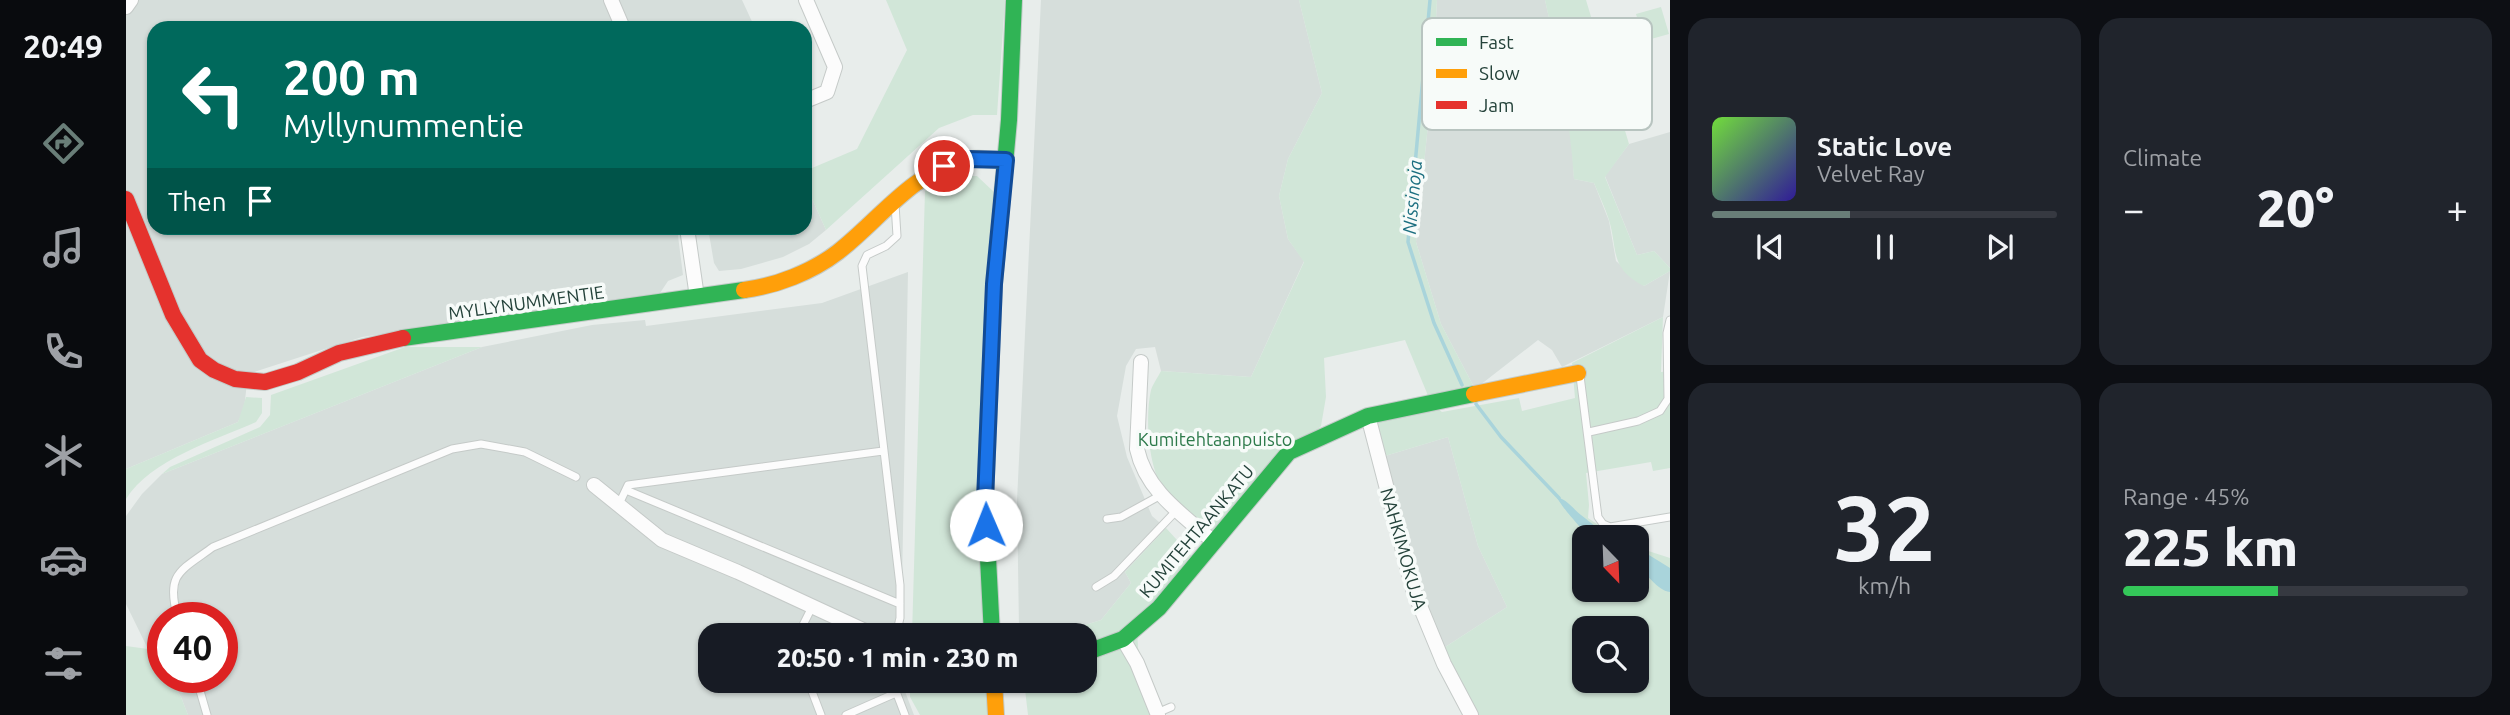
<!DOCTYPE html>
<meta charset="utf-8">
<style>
body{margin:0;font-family:Ubuntu,sans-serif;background:#20242c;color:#f1f3f6;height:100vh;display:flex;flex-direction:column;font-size:26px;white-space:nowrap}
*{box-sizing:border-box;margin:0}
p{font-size:23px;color:#9ea1a6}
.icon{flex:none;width:38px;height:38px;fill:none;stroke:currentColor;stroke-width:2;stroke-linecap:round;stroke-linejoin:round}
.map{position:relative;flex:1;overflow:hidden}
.sheet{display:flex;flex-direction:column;gap:18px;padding:18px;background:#0d0f14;width:840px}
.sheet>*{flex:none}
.guide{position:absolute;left:21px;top:21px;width:665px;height:214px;border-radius:21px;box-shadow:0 2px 5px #0004;background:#00695c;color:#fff;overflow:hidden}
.needle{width:46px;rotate:157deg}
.tools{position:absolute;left:1446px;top:525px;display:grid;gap:14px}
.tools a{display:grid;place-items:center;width:77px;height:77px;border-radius:14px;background:#171b24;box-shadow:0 2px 5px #0004;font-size:35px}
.speed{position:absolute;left:21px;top:602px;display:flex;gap:14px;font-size:35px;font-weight:700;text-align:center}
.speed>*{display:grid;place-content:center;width:91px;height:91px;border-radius:50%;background:#171b24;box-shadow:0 2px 5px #0004;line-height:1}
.speed .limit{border:10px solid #d22;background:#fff;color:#111}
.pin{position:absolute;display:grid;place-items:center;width:60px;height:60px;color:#fff;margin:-30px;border:4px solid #fff;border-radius:50%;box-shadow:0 2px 7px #0007}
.me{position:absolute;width:77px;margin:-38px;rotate:359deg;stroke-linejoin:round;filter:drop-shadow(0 0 5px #0008)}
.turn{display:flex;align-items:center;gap:24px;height:147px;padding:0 21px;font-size:32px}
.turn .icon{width:91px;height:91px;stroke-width:2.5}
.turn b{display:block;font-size:49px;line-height:60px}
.then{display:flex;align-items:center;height:66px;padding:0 21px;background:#0003;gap:14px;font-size:26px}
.big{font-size:52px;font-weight:800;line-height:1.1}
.sheet .tile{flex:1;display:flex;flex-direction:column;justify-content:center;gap:10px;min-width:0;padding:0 24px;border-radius:21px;background:#20242c}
.sheet .dial{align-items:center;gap:0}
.dial b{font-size:91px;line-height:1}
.song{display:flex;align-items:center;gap:21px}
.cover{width:84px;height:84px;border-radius:10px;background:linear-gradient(135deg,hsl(100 70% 55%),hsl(250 70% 35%))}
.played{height:7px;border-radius:4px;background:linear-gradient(90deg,#697e78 40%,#363941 40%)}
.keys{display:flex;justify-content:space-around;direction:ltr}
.heat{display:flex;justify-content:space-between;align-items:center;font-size:38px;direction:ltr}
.charge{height:10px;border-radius:5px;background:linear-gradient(90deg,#34c759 45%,#363941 0)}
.sheet .tiles{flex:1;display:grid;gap:18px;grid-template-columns:repeat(2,1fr)}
.trip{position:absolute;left:572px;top:623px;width:399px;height:70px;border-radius:21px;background:#171b24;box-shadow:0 2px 5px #0004;font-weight:800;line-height:70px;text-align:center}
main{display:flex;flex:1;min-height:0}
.tab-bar{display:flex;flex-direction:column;width:126px;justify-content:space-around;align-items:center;background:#090b0e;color:#9ea1a6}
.tab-bar .icon{width:49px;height:49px}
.tab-bar .selected{color:#697e78}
.tab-bar b{font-size:32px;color:#f1f3f6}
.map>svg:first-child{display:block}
.built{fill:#d6dedb}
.green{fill:#d1e6d8;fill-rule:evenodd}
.water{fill:#a9d4db}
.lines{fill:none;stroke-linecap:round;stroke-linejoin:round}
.stream{stroke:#a9d4db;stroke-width:3.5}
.lane-casing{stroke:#c5cac8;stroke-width:9}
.street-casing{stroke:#c5cac8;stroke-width:16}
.fast-casing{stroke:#c3cbc8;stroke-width:18}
.slow-casing{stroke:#c3cbc8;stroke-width:18}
.jam-casing{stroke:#c3cbc8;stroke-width:18}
.lane{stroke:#fcfcfc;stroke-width:7}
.street{stroke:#fcfcfc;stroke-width:14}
.fast{stroke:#30b455;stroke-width:16}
.slow{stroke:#ff9f0a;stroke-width:16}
.jam{stroke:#e5322d;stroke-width:16}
.route-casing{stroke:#114b97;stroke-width:18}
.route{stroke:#1a73e8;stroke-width:12}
.labels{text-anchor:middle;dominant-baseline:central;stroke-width:7;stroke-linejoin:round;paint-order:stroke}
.street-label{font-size:18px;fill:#24423a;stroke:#f7fbf9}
.park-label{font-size:18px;fill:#2d7a4b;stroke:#f7fbf9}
.water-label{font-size:19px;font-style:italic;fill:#1c6f80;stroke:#f7fbf9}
.key{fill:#f7fbf9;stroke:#b8c4c0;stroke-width:2}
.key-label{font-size:19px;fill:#24423a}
</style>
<main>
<nav class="tab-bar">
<b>20:49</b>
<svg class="icon selected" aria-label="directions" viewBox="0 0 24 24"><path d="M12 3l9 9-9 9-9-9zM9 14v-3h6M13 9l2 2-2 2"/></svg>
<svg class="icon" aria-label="music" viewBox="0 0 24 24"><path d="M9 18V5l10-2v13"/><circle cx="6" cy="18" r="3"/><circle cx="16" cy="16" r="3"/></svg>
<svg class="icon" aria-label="phone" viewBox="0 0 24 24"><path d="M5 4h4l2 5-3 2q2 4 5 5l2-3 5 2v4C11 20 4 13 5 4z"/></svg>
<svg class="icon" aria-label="climate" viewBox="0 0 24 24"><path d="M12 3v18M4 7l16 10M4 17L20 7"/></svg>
<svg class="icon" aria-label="car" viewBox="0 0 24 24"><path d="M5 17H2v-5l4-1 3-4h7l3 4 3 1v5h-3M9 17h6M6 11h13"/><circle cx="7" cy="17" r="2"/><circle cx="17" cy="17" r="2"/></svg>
<svg class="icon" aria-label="filters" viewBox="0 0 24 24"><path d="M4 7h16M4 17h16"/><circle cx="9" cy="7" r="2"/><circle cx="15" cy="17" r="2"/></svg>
</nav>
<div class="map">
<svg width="1544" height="715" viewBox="0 0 1544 715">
<rect width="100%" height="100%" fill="#e8edeb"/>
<path class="built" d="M0,0h616l13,28h-601v200h523l6,47 -15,6 -8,12 -298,44 -114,37 -4,35 -6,13 -112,47z
M915,0h258l23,93 -34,66 -9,37 9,43 16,22 -53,116 -90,-6 -6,-24 -19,2 -10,17 -9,50 10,41 25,59 14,12 -41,44 6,11 -30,37 -19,6 -63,3 -2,-128z
M1311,0h108l15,67 12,77 2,35 20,4 15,38 7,40 28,25 26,-15 -7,46 -101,50 -10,-17 -14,-10 -63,49 -34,-65 -25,-82 17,-166z
M1544,132v136l-16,-17 -17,4 -32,-79 24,-32z
M679,183l21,47 -17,14 -26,13 -42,12 -22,2 -5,-8 -6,-35h97z
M782,272l-7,363h-191v46h191l13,34h-726l-7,-18 -13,-20h54v-59h-59v52l-15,-21 -22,-45v-88l16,-22 20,-20 320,-127 110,-22 53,-5 1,6 176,-23z
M1322,437l30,109 29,61 -68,44 -21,-65 -33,-130z"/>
<path class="green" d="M760,0h119l-8,115h-24l-34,13 -113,102 -21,-47v-12l52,-22 50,-99z
M1173,0h138l-4,76 -17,166 25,82 34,65 -46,9 -24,-58 -81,18 2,39 -5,29 -107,116c-9,-25 -38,-33 -52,-55 -14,-23 -17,-71 -11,-97 2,-6 7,-13 10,-19l90,6 53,-115 -16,-23 -9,-43 9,-37 34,-66z
M1419,0h41l43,144 -24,33 32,78 17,-4 16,17v3l-26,15c-35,-18 -26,-36 -35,-66 -4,-12 -10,-25 -15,-37l-20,-4c-4,-61 -16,-120 -29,-179z
M1535,7l8,27 -25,7 -8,-27z
M831,176h20l17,16 -1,443h-81l13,-444z
M1537,317l-2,55 9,-1v97l-17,3 -2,-9 -65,11 3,32 -1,13 28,19h-32v53h52v-43l34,11v157h-199l-32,-64 68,-44 -29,-61 -30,-109 -63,19 -13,-37 64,-12 6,5 77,-14 3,13 53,-13 -3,-35zM1458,628h52v53h-52z
M279,347h77l-320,127 8,-7 90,-40 10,-12 1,-20z
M120,397l16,1v15l-6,9c-41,18 -106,38 -130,77v-30l112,-47z
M1040,528l31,34 -60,65 1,21 7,20 -12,3 17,44h-122l-4,-34h61v-46h-65l-1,-6 63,-3 19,-6 30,-37 -6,-11z
M0,646l22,3 15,21v7h5l13,20 7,18h-62z
M784,681h86l3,34h-79l-10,-18z"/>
<path class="water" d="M1431,497c12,4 15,11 24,18 10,8 22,18 35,22h-26c-7,-6 -31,-33 -33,-40z
M1510,547l34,21v24c-14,-2 -20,-18 -34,-23z"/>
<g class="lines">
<path class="stream" d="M1304,0l-22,242 26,81 28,62
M1350,404l25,33 58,61"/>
<g class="lane-casing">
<path id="lane" d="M769,204l2,32 -11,10 -19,9 -5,11 38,319v33l-4,17
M1454,376l18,141 5,7 7,3 60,-10
M1463,432l49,-11 22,-10 8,-12 -1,-66 3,-13
M500,490l274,114
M493,504l9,-19 255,-34
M981,519l14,-2 40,-22
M970,587l18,-11 63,-66
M52,618c-13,-44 2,-47 35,-71l239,-98 29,-5 44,8 51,25
M672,635l14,-28
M70,677l11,38
M682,681l13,34
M766,681l13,34
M685,689l18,-8
M1031,713l14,-6
M720,715l50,-22"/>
</g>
<g class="street-casing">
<path id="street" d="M485,0l12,28
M0,7l5,-7
M679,101l22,-9 8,-25 -29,-67
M561,228l10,69
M1015,362l-4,87c9,42 46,66 77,93
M1242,416l45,173 31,75 27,51
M468,485l68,55 76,32 136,63
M997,639l14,24 21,52"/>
</g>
<g class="fast-casing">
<path id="fast" d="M277,338l341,-48
M866,635l-7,-134 9,-217 15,-164 5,-120
M959,653l38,-14 36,-31 130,-156 79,-36 106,-22"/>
</g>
<g class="slow-casing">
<path id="slow" d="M618,290c32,-4 68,-18 94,-38 40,-31 74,-79 125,-92 14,-3 29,0 43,0
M1348,394l104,-21
M868,681l2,34"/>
</g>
<g class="jam-casing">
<path id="jam" d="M0,199l47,116 27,45 14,10 21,9 30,3 33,-10 41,-19 64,-15"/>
</g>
<use href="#lane" class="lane"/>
<use href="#street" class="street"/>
<use href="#fast" class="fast"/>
<use href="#slow" class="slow"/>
<use href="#jam" class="jam"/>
</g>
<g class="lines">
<g class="route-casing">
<path id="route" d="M818,166l22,-7 40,1 -12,124 -9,216 1,25"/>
</g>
<use href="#route" class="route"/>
</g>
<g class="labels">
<g class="street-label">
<text transform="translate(400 302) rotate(-8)">MYLLYNUMMENTIE</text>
<text transform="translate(1070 531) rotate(-50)">KUMITEHTAANKATU</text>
<text transform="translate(1278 549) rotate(74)">NAHKIMOKUJA</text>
</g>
<g class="park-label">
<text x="1089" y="439">Kumitehtaanpuisto</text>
</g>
<g class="water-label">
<text transform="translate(1286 197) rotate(-85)">Nissinoja</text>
</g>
</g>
<rect x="1296" y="18" width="230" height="112" rx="10" class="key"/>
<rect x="1310" y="38" width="31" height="8" fill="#30b455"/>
<rect x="1310" y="69" width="31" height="9" fill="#ff9f0a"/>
<rect x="1310" y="101" width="31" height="8" fill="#e5322d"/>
<g class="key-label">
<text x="1353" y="49">Fast</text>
<text x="1353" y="80">Slow</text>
<text x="1353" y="112">Jam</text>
</g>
</svg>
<div class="tools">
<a><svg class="needle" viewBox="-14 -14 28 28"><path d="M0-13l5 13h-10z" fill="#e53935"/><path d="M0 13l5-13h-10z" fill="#9ea1a6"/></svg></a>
<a><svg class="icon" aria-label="search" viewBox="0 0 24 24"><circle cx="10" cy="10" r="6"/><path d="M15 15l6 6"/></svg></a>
</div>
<div class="speed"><div class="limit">40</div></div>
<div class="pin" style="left:818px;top:166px;background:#d93025"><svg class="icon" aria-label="arrive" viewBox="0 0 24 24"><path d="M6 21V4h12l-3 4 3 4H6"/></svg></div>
<svg class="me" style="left:860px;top:525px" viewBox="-20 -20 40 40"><circle r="19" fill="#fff"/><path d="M0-13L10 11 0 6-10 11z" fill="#1a73e8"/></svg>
<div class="trip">20:50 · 1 min · 230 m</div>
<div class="guide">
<div class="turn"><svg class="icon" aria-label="left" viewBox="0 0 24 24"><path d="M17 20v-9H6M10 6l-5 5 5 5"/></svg><div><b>200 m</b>Myllynummentie</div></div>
<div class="then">Then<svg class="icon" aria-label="arrive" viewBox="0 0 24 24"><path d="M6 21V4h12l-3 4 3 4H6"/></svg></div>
</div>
</div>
<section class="sheet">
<div class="tiles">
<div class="tile">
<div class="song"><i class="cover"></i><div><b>Static Love</b><p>Velvet Ray</p></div></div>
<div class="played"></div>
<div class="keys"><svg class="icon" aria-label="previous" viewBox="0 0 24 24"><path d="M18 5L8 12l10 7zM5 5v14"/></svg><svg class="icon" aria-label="pause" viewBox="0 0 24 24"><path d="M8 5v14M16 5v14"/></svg><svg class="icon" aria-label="next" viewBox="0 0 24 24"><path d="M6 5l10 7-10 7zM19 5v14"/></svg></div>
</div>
<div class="tile"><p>Climate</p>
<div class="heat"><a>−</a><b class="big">20°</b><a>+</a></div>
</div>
<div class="tile dial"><b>32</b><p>km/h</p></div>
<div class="tile"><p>Range · 45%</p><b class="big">225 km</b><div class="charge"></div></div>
</div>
</section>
</main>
